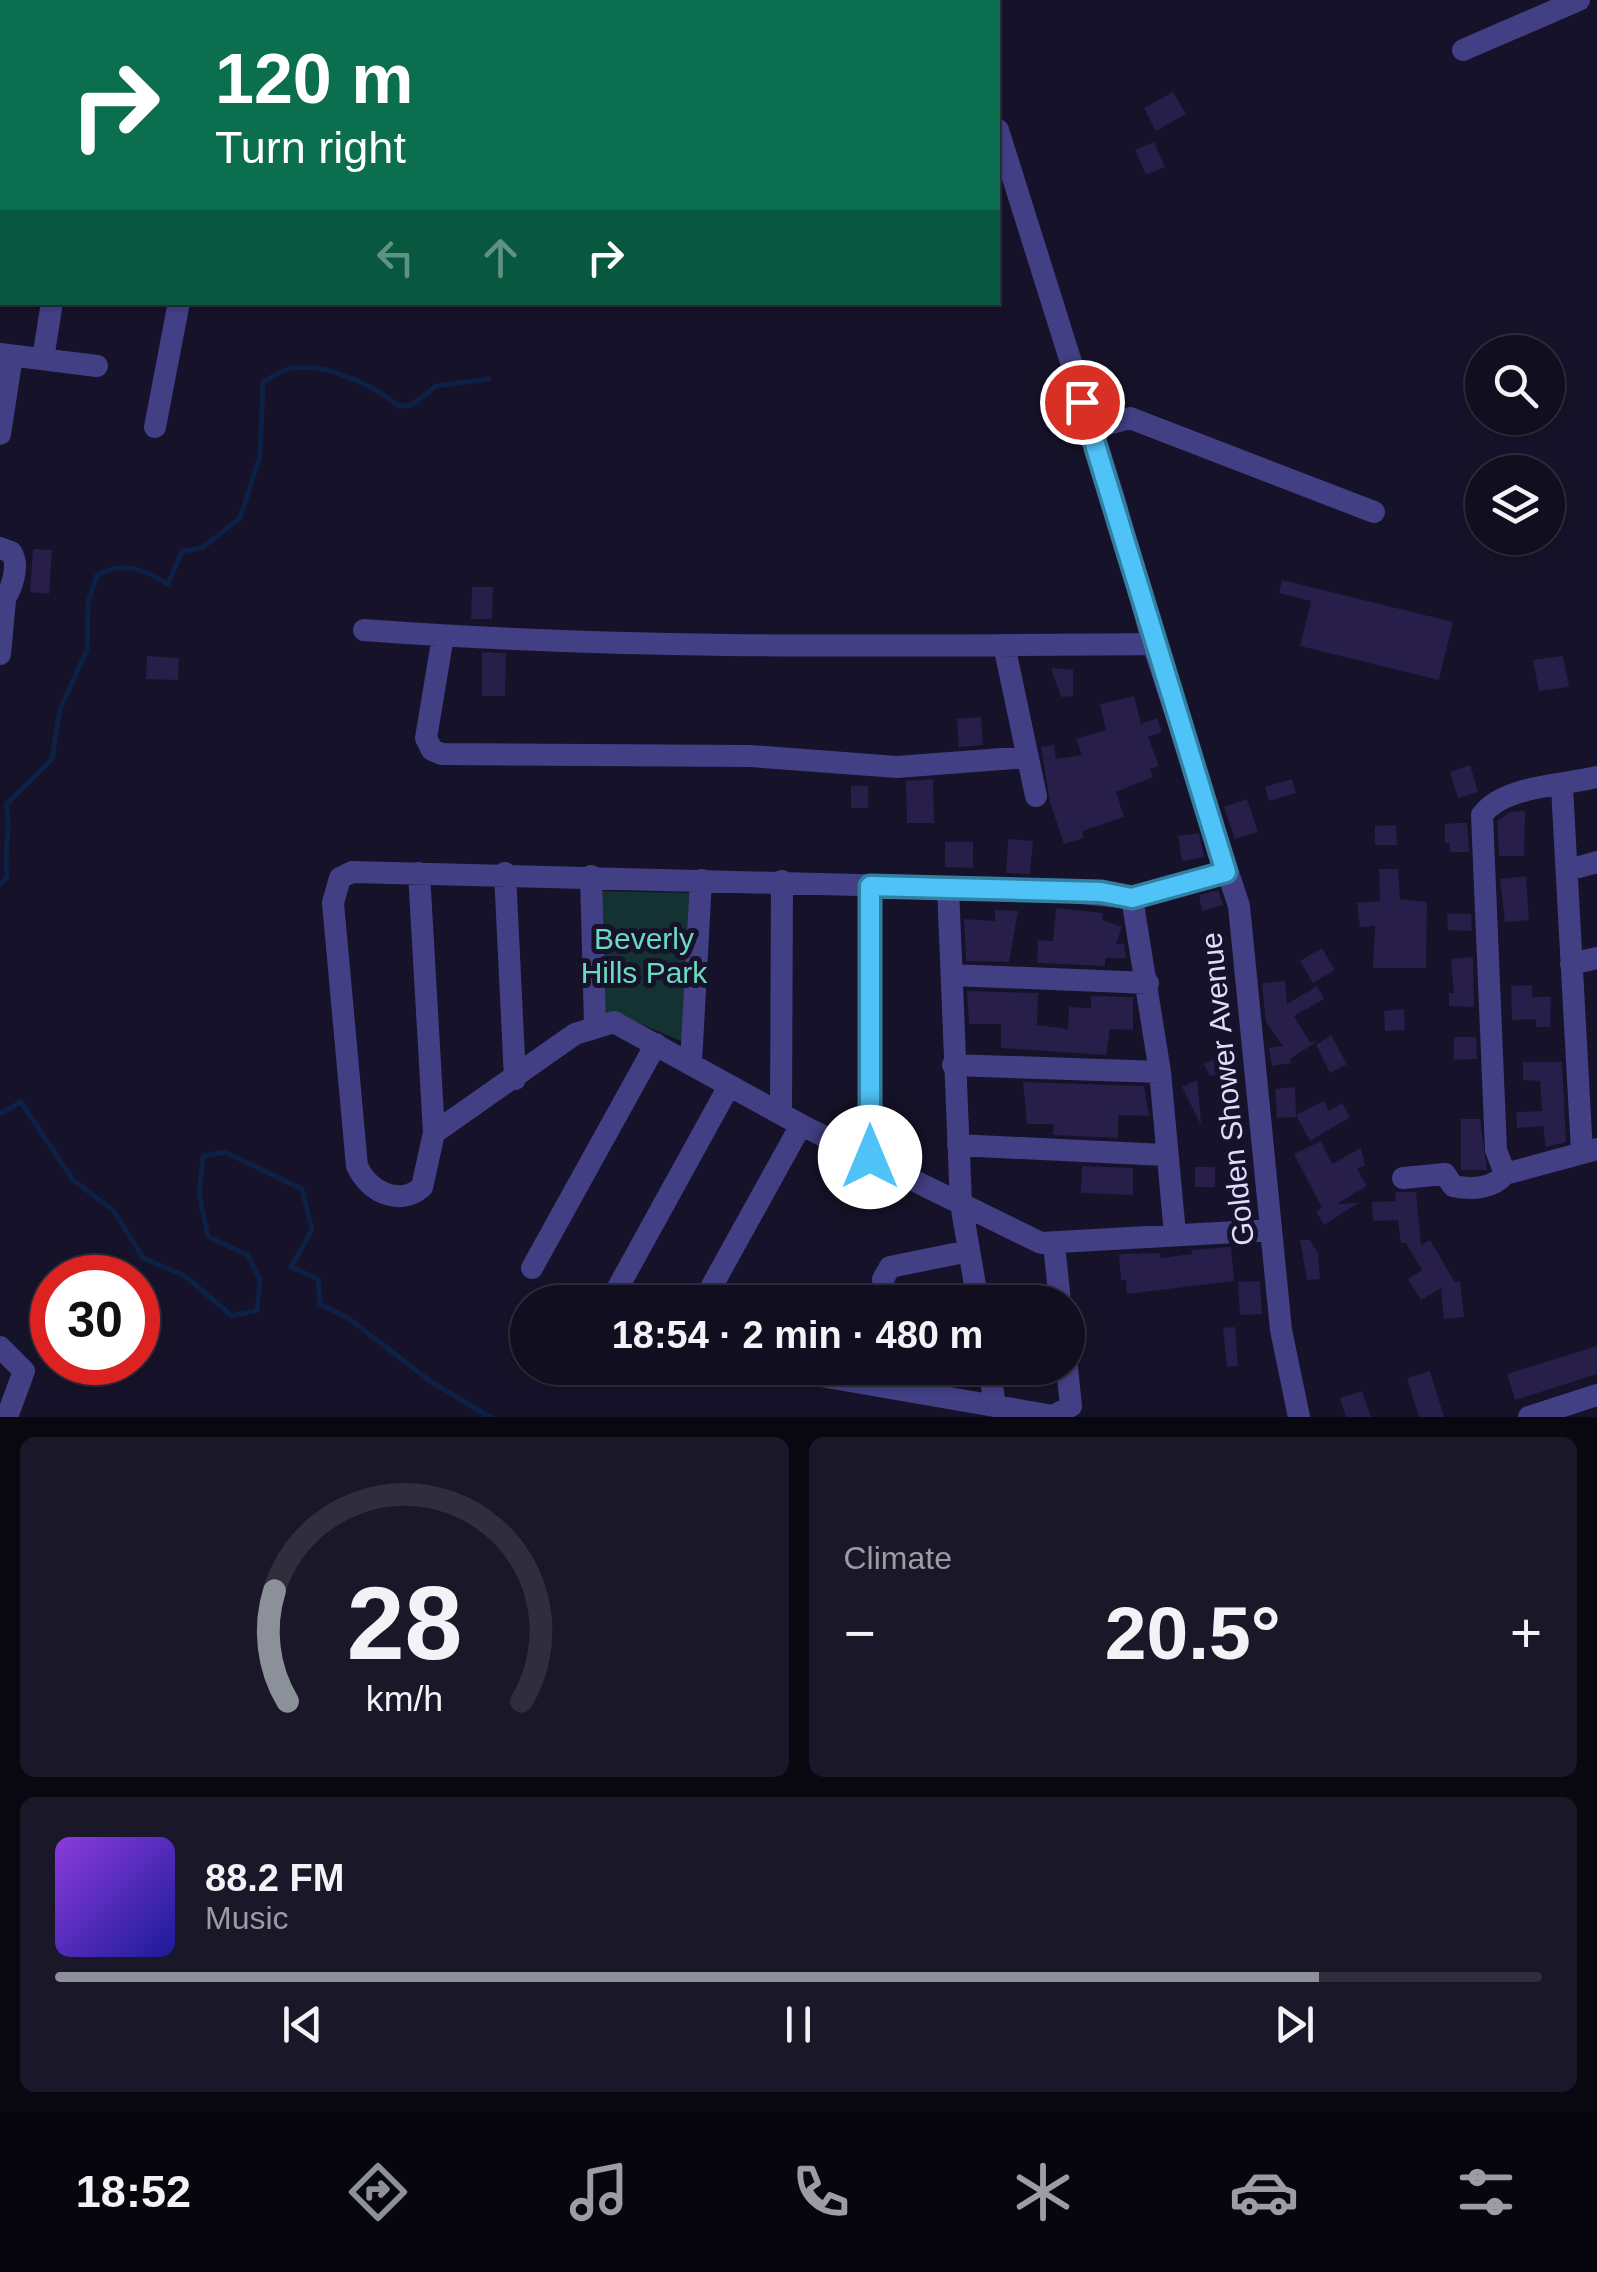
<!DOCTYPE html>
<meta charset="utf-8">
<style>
body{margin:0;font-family:Arial,sans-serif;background:#191728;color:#f1f3f6;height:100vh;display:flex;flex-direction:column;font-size:38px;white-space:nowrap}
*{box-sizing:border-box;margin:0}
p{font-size:32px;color:#9c9ca4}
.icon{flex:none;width:55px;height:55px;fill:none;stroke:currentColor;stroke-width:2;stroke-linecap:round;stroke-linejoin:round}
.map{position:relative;height:1417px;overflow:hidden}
.sheet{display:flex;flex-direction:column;gap:20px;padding:20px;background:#090811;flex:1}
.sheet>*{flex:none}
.top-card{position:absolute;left:0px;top:0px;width:1000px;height:305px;box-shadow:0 2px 8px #0004,0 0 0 2px #302e3d;background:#0b6e4f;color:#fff;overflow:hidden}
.controls{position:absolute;left:1465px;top:335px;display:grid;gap:20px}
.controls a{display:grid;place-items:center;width:100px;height:100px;border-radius:50%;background:#100e1f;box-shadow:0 2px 8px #0004,0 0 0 2px #302e3d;font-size:50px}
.speed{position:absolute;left:30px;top:1255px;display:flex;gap:20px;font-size:50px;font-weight:700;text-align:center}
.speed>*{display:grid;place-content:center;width:130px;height:130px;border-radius:50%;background:#100e1f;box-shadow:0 2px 8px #0004,0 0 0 2px #302e3d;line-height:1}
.speed .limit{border:15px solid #d22;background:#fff;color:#111}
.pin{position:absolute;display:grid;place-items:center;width:85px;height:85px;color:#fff;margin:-42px;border:5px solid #fff;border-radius:50%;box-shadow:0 2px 10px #0007}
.me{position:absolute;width:110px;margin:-55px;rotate:0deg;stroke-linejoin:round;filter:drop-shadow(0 0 8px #0008)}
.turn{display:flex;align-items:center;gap:35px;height:210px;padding:0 50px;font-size:45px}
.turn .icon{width:130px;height:130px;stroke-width:2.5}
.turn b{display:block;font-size:70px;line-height:85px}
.lanes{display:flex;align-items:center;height:95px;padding:0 50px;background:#0003;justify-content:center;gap:50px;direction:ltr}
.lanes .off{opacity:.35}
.big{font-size:75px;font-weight:700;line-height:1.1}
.sheet .widget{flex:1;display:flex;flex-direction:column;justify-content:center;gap:15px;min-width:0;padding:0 35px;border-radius:15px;background:#191728}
.sheet .dial{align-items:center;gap:0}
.dial svg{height:260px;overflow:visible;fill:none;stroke:#302e3d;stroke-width:7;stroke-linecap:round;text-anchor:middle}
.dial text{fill:#f1f3f6;stroke:none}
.song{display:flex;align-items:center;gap:30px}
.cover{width:120px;height:120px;border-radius:15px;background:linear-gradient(135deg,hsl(270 70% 55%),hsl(240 70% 35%))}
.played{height:10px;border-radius:5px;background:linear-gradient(90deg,#8c9099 85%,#302e3d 85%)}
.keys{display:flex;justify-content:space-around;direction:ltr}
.heat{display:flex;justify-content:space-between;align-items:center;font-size:55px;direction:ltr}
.sheet .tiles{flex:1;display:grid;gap:20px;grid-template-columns:1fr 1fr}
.widget:last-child{grid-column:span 2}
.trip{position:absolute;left:510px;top:1285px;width:575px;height:100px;border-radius:50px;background:#100e1f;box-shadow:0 2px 8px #0004,0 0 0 2px #302e3d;font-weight:700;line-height:100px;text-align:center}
.tab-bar{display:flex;height:160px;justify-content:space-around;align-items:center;background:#06060c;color:#9c9ca4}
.tab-bar .icon{width:70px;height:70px}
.tab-bar .on{color:#8c9099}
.tab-bar b{font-size:45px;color:#f1f3f6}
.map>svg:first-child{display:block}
.green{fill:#153232}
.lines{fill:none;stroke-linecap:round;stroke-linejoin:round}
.stream{stroke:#0d2146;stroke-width:5}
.building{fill:#271e49}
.minor{stroke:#423f85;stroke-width:22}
.route-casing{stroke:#337fa1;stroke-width:25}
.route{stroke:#4fc3f7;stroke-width:18}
.labels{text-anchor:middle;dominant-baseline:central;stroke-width:10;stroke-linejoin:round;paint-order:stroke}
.park-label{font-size:30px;fill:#69dbc0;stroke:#161229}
.street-label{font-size:30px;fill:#dfdbfd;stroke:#161229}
</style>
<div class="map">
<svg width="1597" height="1417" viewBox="0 0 1597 1417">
<rect width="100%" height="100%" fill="#161229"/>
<path class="green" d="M596,891l97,2 -5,151 -63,-27 -25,5z"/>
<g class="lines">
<path class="stream" d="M0,884l7,-7c-4,-26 5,-47 -1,-72l46,-46 8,-50 27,-59 1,-47 9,-28c27,-14 47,-6 71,9l14,-33 20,-3 38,-30 20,-62 3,-74c9,-5 20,-13 30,-14 35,-5 79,17 106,38l13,-1 24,-19 53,-7
M0,1114l21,-12 52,78 41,31 29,47 42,18 47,40 25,-6 3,-30 -12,-25 -40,-18 -9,-43 4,-38 22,-4 77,37 10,41 -21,37 27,12 2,25 28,14 82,63 60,36"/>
</g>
<path class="building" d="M1173,92l13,22 -30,17 -12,-23z
M1154,142l11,25 -19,8 -11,-25z
M33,549l19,1 -3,44 -19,-2z
M1282,580l171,42 -14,58 -139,-34 11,-45 -32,-8z
M472,587h21l-1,32h-21z
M482,652l24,1 -1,43h-23z
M147,656l32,2 -1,22 -32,-1z
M1563,656l6,31 -30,4 -6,-31z
M1051,668l22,2v26l-12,1z
M1134,696l7,28 16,-6 5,14 -14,5 11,29 -9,3 3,8 -37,15 8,25 -42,14 2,7 -20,6 -14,-42 -9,-55 13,-2 2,14 26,-4 -6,-16 30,-9 -6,-26z
M981,717l2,28 -24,2 -2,-28z
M1470,765l8,27 -20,6 -8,-26z
M933,779l1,44h-27l-1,-42z
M1292,779l4,14 -27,8 -4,-14z
M851,786h17v22h-17z
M1247,799l11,33 -23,7 -11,-32z
M1525,811l-1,45h-25l-2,-35 13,-9z
M1458,823h9l2,29h-19v-9h-5v-19z
M1396,825l1,20h-22v-19z
M1199,833l5,24 -22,4 -4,-25z
M1008,839l25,2 -3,33 -24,-1z
M945,842h28v26l-28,-1z
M1379,869h19l2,30 27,3 -1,66h-53l2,-42 -15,1 -3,-24 23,-2z
M1526,876l3,44 -24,2 -5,-43z
M1218,890l5,15 -21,6 -3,-16z
M1056,908l47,5 -1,7 20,7 -6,17h8l2,14h-21v8l-68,-3 1,-23 15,1z
M995,910l23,1 -9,51 -43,-1 -2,-42 31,2z
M1447,914h24l1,17 -24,-1z
M1322,948l13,22 -22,13 -13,-22z
M1473,957l1,50 -25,-1v-13h5l-3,-34z
M1285,981l2,23 30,-18 7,13 -30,17 16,26 8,-1 -28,18 1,4 -19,3 -3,-18 14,-2 -17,-24 -4,-39z
M1532,985v12h19l-1,30h-14v-8l-24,1 -1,-34z
M967,991l71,2 -1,32 31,4 1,-22 22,1v-12l42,1v33l-23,-1 -4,26 -105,-7v-24h-32z
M1404,1009l1,21 -20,1 -1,-20z
M1331,1035l16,29 -17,9 -14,-28z
M1454,1037h22l1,22 -23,1z
M1234,1049l6,22 -30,5 -6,-12z
M1523,1062h39l4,80 -20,5 -3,-21 -26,2 -1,-16 26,-1 -2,-30 -17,-1z
M1197,1080l4,43h-1l-18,-36z
M1023,1082l121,4 5,30 -31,-1v23l-65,-3 1,-11h-27z
M1295,1087l1,30 -19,1 -2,-29z
M1324,1101l5,10 13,-8 8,14 -40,24 -14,-26z
M1461,1119h19l7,51h-26z
M1321,1141l11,23 29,-16 4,17 -8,4 10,17 -30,18 21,-1 -34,22 -8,-13 6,-4 -28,-54z
M1082,1166l51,2v27l-52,-2z
M1195,1167h20v20h-20z
M1395,1192h21l5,53 9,-5 25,42 5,-1 4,36 -20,2 -3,-31 -20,12 -13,-21 14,-9 -16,-27h-5l-3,-23 -25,1 -1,-19 24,-1z
M1300,1240h10l8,13 2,26 -13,1z
M1231,1247l3,34 -107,13 -1,-14h-5l-2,-26 41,-1 1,5 31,-4 -1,-4z
M1260,1281l2,33 -22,1 -2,-33z
M1235,1327l3,39 -11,1 -4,-39z
M1597,1346v28l-82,26 -8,-26z
M1430,1371l14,46h-25l-12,-39z
M1362,1391l9,26h-25l-6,-19z"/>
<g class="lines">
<path class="minor" d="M953,0l1,2
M29,2l1,-2
M100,2v-2
M159,2v-2
M229,2l1,-2
M355,2l1,-2
M433,2v-2
M1463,50l116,-50
M998,130l117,372 38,142 86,262 42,424 18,87
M0,179l2,-15
M0,354l97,12
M43,359l9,-57
M155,427l24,-125
M1090,429l40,-11 244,94
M0,434l12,-78
M0,548l11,4c9,13 1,41 -11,51
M364,630c263,20 526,16 789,14
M443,636l-17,102 6,12 10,4 308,2 147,11 131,-10
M1004,645l32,151
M0,654l5,-54
M1597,777c-34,9 -93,8 -115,38l14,335 9,24 92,-25
M1562,787l20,366
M1568,870l29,-8
M419,873l15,260 -12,54c-24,21 -54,3 -65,-21l-24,-263 7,-25 12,-6 697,18 83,8 94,-26
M505,873l10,206
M591,876l4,149
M870,886v271
M948,887l13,317 17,98
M1132,898l28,174 15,162
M1571,964l26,-6
M953,975l195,8
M691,1063l10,-183
M953,1065l207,7
M781,1114l1,-233
M434,1133l141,-99 39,-12 187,103 240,118 230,-13
M958,1145l206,10
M1403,1178l42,-4 8,12c18,4 40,3 52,-12
M1054,1244l6,58
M532,1268l124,-224
M610,1302l119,-216
M703,1302l98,-177
M886,1302l-3,-23 7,-12 79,-16
M0,1347l24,24 -17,46
M989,1368l6,37
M815,1375l238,41 18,-10 -4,-38
M1529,1417l68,-22"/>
</g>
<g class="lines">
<g class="route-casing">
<path id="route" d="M870,1157v-271l231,6 31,6 94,-26 -144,-470"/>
</g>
<use href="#route" class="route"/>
</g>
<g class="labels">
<g class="park-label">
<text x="644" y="938">Beverly<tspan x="644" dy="34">Hills Park</tspan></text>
</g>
<g class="street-label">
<text transform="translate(1227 1089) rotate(-96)">Golden Shower Avenue</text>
</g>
</g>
</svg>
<div class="controls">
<a><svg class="icon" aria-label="search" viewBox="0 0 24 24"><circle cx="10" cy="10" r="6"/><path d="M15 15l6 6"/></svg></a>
<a><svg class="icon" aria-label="layers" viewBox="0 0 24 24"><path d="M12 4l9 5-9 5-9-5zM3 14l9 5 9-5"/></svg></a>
</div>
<div class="speed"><div class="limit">30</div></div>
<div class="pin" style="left:1082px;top:402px;background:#d93025"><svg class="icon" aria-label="arrive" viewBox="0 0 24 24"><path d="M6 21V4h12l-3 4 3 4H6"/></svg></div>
<svg class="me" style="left:870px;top:1157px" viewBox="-20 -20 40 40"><circle r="19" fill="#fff"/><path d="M0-13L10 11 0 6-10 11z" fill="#4fc3f7"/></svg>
<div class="trip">18:54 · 2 min · 480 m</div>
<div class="top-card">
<div class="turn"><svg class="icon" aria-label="right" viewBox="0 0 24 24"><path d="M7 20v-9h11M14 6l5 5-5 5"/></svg><div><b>120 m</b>Turn right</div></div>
<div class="lanes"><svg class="icon off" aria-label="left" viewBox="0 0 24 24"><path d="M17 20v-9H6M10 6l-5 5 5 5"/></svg><svg class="icon off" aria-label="ahead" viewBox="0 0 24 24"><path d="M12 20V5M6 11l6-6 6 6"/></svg><svg class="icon" aria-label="right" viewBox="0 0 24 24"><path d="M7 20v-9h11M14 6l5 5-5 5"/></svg></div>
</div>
</div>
<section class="sheet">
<div class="tiles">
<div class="widget dial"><svg viewBox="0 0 100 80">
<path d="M14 69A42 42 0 1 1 86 69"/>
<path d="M14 69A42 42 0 0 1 10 35" stroke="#8c9099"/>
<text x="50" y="56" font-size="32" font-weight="700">28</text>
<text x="50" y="72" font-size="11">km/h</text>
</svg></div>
<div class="widget"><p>Climate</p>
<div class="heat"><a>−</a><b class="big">20.5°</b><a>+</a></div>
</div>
<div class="widget">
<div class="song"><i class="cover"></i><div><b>88.2 FM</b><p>Music</p></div></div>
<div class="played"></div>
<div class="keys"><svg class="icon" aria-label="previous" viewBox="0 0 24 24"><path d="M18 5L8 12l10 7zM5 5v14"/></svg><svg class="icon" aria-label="pause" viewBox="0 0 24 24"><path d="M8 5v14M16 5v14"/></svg><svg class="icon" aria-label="next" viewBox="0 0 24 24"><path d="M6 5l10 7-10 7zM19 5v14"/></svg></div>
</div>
</div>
</section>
<nav class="tab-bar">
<b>18:52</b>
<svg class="icon on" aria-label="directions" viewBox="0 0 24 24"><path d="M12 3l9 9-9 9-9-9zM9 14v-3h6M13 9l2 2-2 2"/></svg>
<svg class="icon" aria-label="music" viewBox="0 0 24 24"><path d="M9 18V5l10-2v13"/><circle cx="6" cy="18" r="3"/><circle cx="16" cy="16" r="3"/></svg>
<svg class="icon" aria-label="phone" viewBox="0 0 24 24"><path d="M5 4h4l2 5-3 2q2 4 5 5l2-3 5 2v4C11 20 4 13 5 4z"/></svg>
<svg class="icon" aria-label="climate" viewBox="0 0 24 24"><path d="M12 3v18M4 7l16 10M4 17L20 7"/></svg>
<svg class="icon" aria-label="car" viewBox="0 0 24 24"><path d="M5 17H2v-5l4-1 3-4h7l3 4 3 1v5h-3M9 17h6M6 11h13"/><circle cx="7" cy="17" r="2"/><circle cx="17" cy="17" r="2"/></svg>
<svg class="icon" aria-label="filters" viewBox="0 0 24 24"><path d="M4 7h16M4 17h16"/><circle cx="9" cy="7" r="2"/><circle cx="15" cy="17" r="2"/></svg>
</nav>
